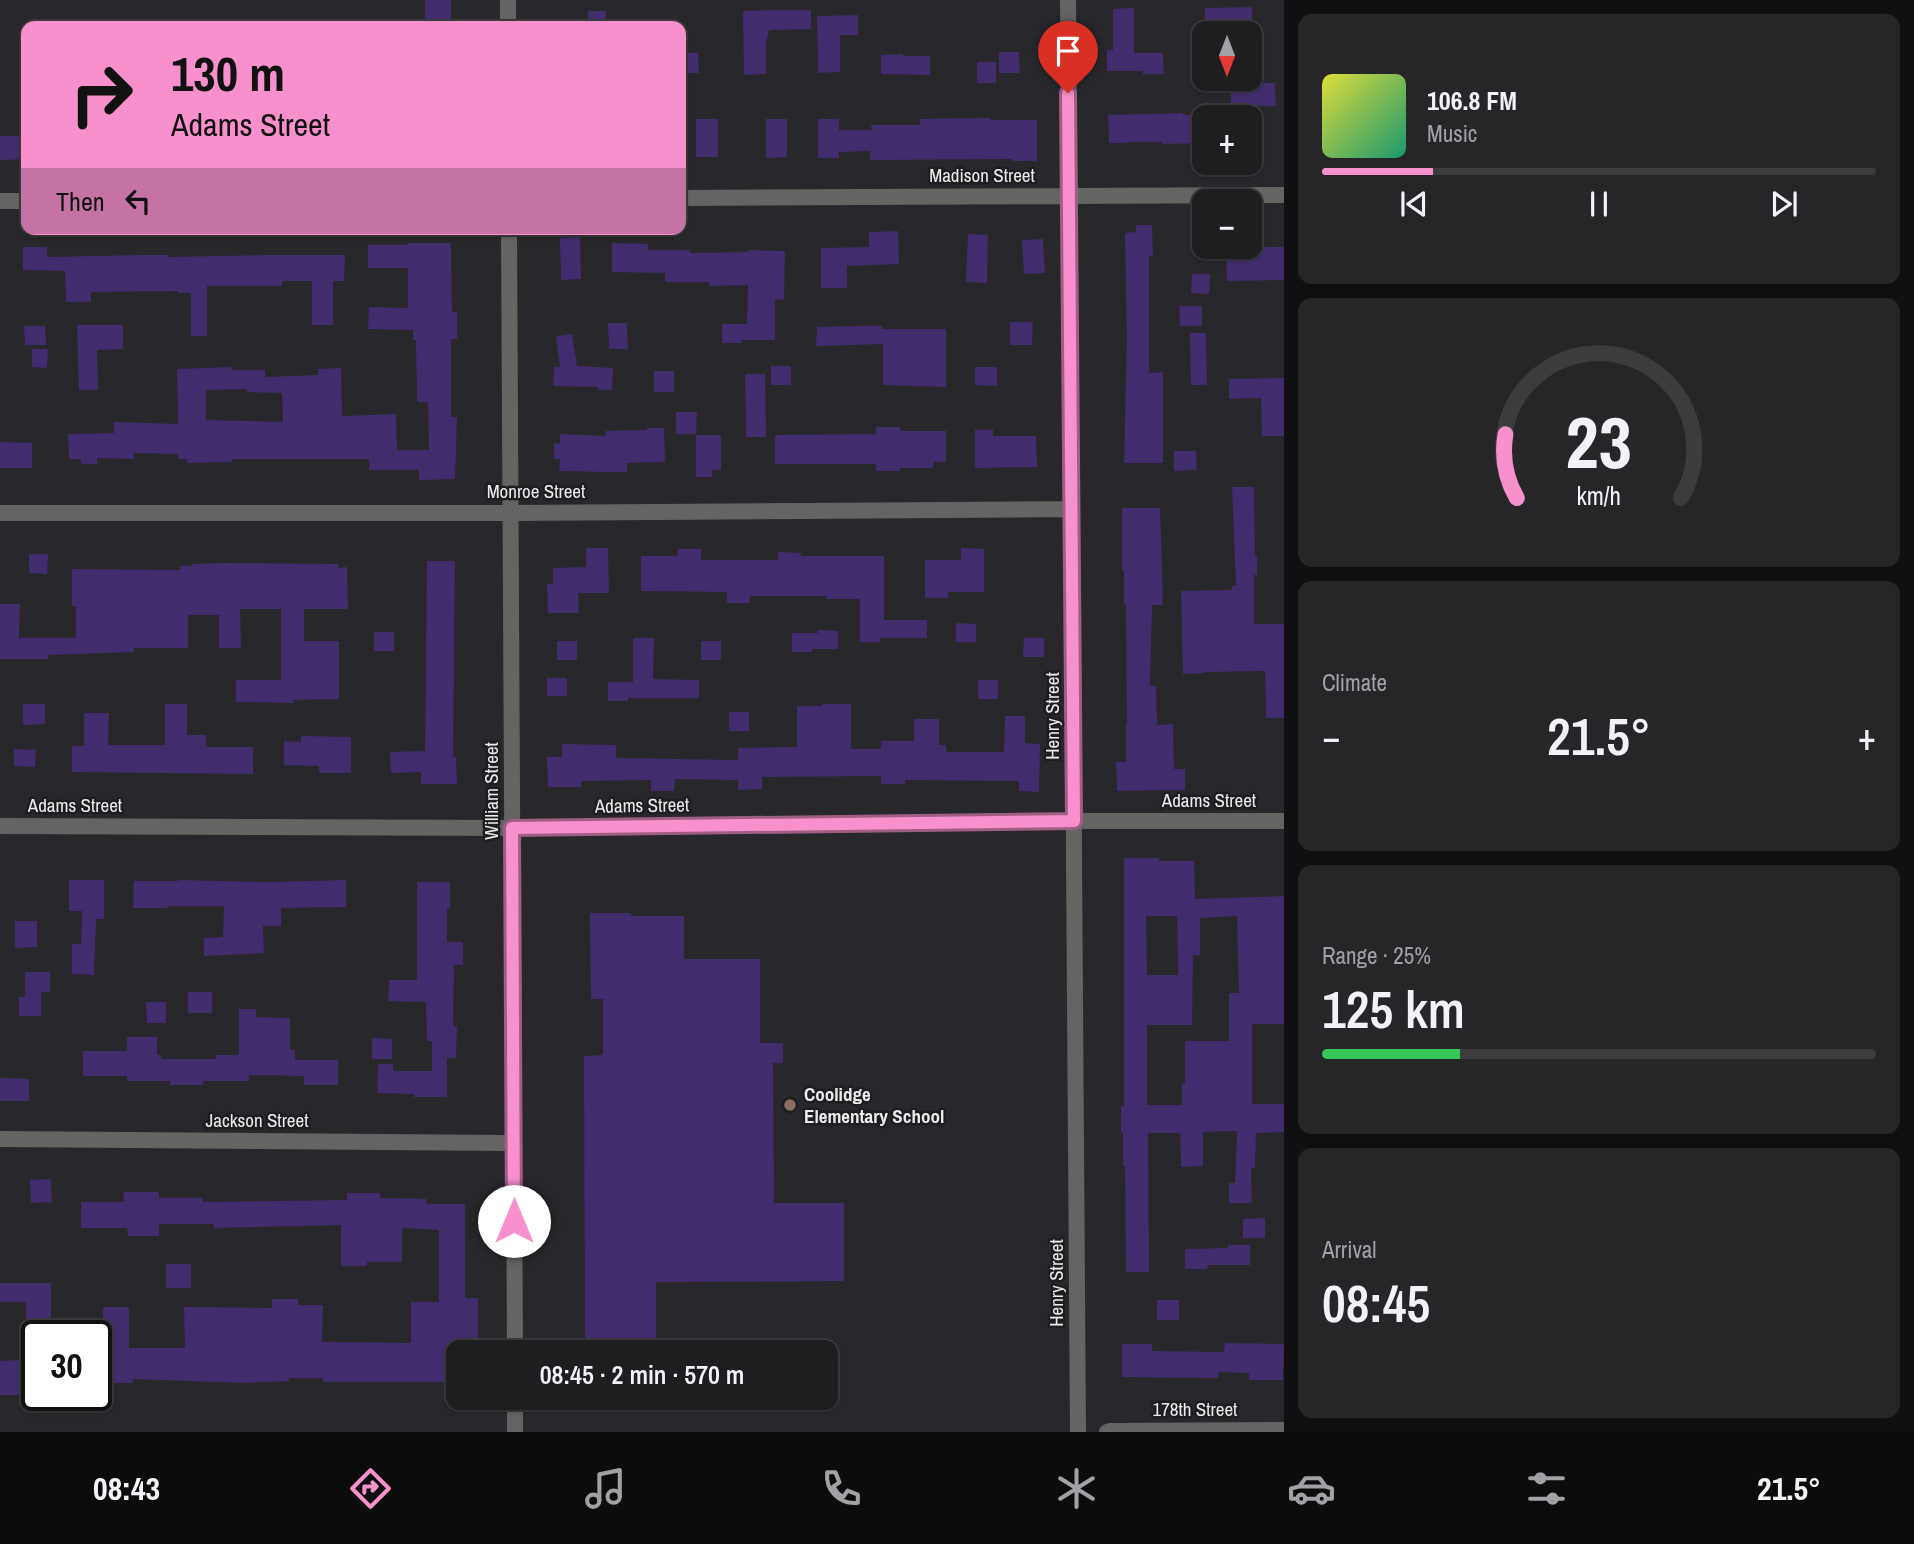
<!DOCTYPE html>
<meta charset="utf-8">
<style>
body{margin:0;font-family:"Archivo Narrow",sans-serif;background:#262629;color:#f1f3f6;height:100vh;display:flex;flex-direction:column;font-size:26px;white-space:nowrap}
*{box-sizing:border-box;margin:0}
p{font-size:23px;color:#a1a2a5}
.icon{flex:none;width:38px;height:38px;fill:none;stroke:currentColor;stroke-width:2;stroke-linecap:round;stroke-linejoin:round}
.map{position:relative;flex:1;overflow:hidden}
.sheet{display:flex;flex-direction:column;gap:14px;padding:14px;background:#101012;width:630px}
.sheet>*{flex:none}
.top-card{position:absolute;left:21px;top:21px;width:665px;height:214px;border-radius:14px;box-shadow:0 2px 5px #0004,0 0 0 2px #3c3b3e;background:#f790cd;color:#111;overflow:hidden}
.needle{width:46px;rotate:180deg}
.buttons{position:absolute;left:1192px;top:21px;display:grid;gap:14px}
.buttons a{display:grid;place-items:center;width:70px;height:70px;border-radius:14px;background:#1e1d20;box-shadow:0 2px 5px #0004,0 0 0 2px #3c3b3e;font-size:35px}
.speed{position:absolute;left:21px;top:1320px;display:flex;gap:14px;font-size:35px;font-weight:700;text-align:center}
.speed>*{display:grid;place-content:center;width:91px;height:91px;border-radius:50%;background:#1e1d20;box-shadow:0 2px 5px #0004,0 0 0 2px #3c3b3e;line-height:1}
.speed .limit{border:4px solid #111;border-radius:10px;background:#fff;color:#111}
.pin{position:absolute;display:grid;place-items:center;width:60px;height:60px;color:#fff;margin:-72px -30px;border-radius:50% 50% 50% 0;rotate:-45deg;box-shadow:0 0 7px #0007}
.pin .icon{rotate:45deg}
.me{position:absolute;width:77px;margin:-38px;rotate:0deg;stroke-linejoin:round;filter:drop-shadow(0 0 5px #0008)}
.turn{display:flex;align-items:center;gap:24px;height:147px;padding:0 35px;font-size:32px}
.turn .icon{width:91px;height:91px;stroke-width:2.5}
.turn b{display:block;font-size:49px;line-height:60px}
.then{display:flex;align-items:center;height:66px;padding:0 35px;background:#0003;gap:14px;font-size:26px}
.big{font-size:52px;font-weight:600;line-height:1.1}
.sheet .widget{flex:1;display:flex;flex-direction:column;justify-content:center;gap:10px;min-width:0;padding:0 24px;border-radius:14px;background:#262629}
.sheet .dial{align-items:center;gap:0}
.dial svg{height:182px;overflow:visible;fill:none;stroke:#3c3b3e;stroke-width:7;stroke-linecap:round;text-anchor:middle}
.dial text{fill:#f1f3f6;stroke:none}
.song{display:flex;align-items:center;gap:21px}
.cover{width:84px;height:84px;border-radius:10px;background:linear-gradient(135deg,hsl(60 70% 55%),hsl(160 70% 35%))}
.played{height:7px;border-radius:4px;background:linear-gradient(90deg,#f790cd 20%,#3c3b3e 20%)}
.keys{display:flex;justify-content:space-around;direction:ltr}
.heat{display:flex;justify-content:space-between;align-items:center;font-size:38px;direction:ltr}
.charge{height:10px;border-radius:5px;background:linear-gradient(90deg,#34c759 25%,#3c3b3e 0)}
.trip{position:absolute;left:446px;top:1340px;width:392px;height:70px;border-radius:14px;background:#1e1d20;box-shadow:0 2px 5px #0004,0 0 0 2px #3c3b3e;font-weight:600;line-height:70px;text-align:center}
.dock{display:flex;height:112px;justify-content:space-around;align-items:center;background:#0c0c0d;color:#a1a2a5}
.dock .icon{width:49px;height:49px}
.dock .on{color:#f790cd}
.dock b{font-size:32px;color:#f1f3f6}
main{display:flex;flex:1;min-height:0}
.map>svg:first-child{display:block}
.building{fill:#412d6d;fill-rule:evenodd}
.lines{fill:none;stroke-linecap:round;stroke-linejoin:round}
.street{stroke:#656462;stroke-width:16}
.route-casing{stroke:#a15e85;stroke-width:18}
.route{stroke:#f790cd;stroke-width:12}
.education-dot{fill:#8d6e63;stroke:#1e1e21;stroke-width:2.5}
.labels{text-anchor:middle;dominant-baseline:central;stroke-width:5;stroke-linejoin:round;paint-order:stroke}
.street-label{font-size:19px;fill:#ebebee;stroke:#1e1e21}
.poi-label{font-size:19px;font-weight:bold;fill:#ebebee;stroke:#1e1e21;text-anchor:start}
</style>
<main>
<div class="map">
<svg width="1284" height="1432" viewBox="0 0 1284 1432">
<rect width="100%" height="100%" fill="#28272b"/>
<path class="building" d="M425,0h26v26h-26z
M1252,7v22h-47v-21z
M1134,8v45h29l1,21h-21v-3h-36v-21h6v-41z
M774,10h37v19l-42,1 -3,13v31l-22,1 -1,-64z
M588,11h18v15h-18z
M858,15v20h-18v37l-22,1 -1,-57z
M999,52h20l1,21h-21z
M681,53h17l1,20h-18z
M903,54v2h27v19l-49,-1v-19z
M977,62h19v21h-19z
M1255,83h20l1,23h-45v-21l24,-1z
M1183,113v2h21v28l-42,1v-2h-35v1h-18l-1,-28z
M990,118l1,2h46v41h-25v-2l-142,1v-9l-31,1v6h-21v-39h21v11h33l-1,-5h49v-6z
M696,119h22v38h-22z
M766,119h21v38l-21,1z
M0,136h26v23l-26,1z
M1136,225h16l1,31h-4v117l14,-1v91h-39l3,-123 -2,-107 11,-1z
M898,231l1,33 -52,2v22h-26v-40l48,-1v-15z
M968,234l20,1 -1,48 -21,-1z
M580,237l1,42 -20,1 -1,-42z
M1043,239l2,34 -21,1 -2,-34z
M408,243h43l1,69h5v27h-6v78h6l-2,62 -36,1v-10h-50v-11h-137v3l-45,1v-4h-9v-5l-44,-1v6l-37,-1v6h-16v-5h-12l-1,-25 46,-1v-11l64,2 -1,-55 55,-2v3h33v7l53,-2v-6l23,-1 1,48 54,-2 1,36h32l-1,-48h-11l-1,-62h-3v-10l-45,-1 1,-22 39,1v-40h-40v-23h40zM247,389v3l35,1 1,29 -77,-2v-30z
M612,243l36,1v6h42v3l58,-1v-2l37,1 -1,49 -9,-1v41h-33v3h-20v-19h25l1,-39 -39,1v-4h-44v-9l-53,-1z
M23,247h24v10l95,-2h26v2l99,-2h78l-1,26h-11v44h-21v-44h-30v5h-75v50h-16v-43h-13v-2l-87,1v10h-25l-1,-31 -42,-1z
M1226,247h58v33l-57,1z
M1192,274h18l-1,20 -18,-1z
M1179,306h23v20h-22z
M1010,322h23l-1,23h-22z
M608,323h19l1,26h-19z
M77,325h46v24l-26,1 1,40h-19z
M24,326h21l1,19h-21z
M863,326h19v3h64v58l-63,-2v-41l-67,2 1,-19z
M1190,333h16l1,52h-16z
M572,334l5,32 36,2 -1,22h-14v-3l-45,-1 1,-19h6l-4,-31z
M32,349h16l-1,19 -15,-1z
M771,366h20v19h-20z
M975,367h22v19l-22,-1z
M654,371h20v21h-20z
M745,374h20l1,63h-20z
M1284,378v58h-22l-1,-38 -32,1v-20z
M676,412h21l-1,22h-20z
M876,427h24v4h46v31h-13v6h-33v3h-24v-7h-101v-29l101,-1z
M647,428h17l1,34 -38,1v9h-18l-50,-1 1,-12h-6v-16l6,1v-10l46,2v-5l41,-1z
M975,430h18v6h43l1,31 -62,1z
M696,435h25v35h-9v7h-16z
M0,442l32,1v25h-32z
M1174,451h22l1,19 -23,1z
M1232,487h22l1,69h2v19h-3v49h30v94h-18l-1,-47 -60,1v1l-22,1 -2,-83 51,-1v-4h4z
M1122,508h38l3,97h-11l-2,81h6l1,39 16,-1 1,45h11v21l-68,1 -1,-29h10v-37h1l-1,-120h-2v-35h-2z
M586,548h22l1,45h-31l1,20h-31l-1,-29h6v-16l33,-1z
M961,548l23,1v43h-36v6h-23v-38h36z
M678,549h23v11h77v-8l23,1v3h83v64h43v18h-47v4h-20v-43h-34v-3h-76v7h-23v-11l-86,-1v-35h37z
M29,554h19l-1,20 -18,-1z
M427,561h28l-2,196h3l1,27h-36v-12l-30,1 -1,-21 35,-1z
M222,563l116,1v4l9,-1 1,42h-44v32h35v58l-45,1v3l-58,-1v-22h45v-71h-41l1,39h-22v-33h-31v33h-54v4l-86,3v4h-48v-55h20l-1,34h57v-32h-4v-37l108,1v-4h12v-2z
M956,623l20,1v18h-20z
M818,630l20,1v18h-26v3h-20v-19h26z
M374,632h20v19h-20z
M633,638h21l-1,41 46,1v18h-71v3h-20v-19h25z
M1024,638h20v19h-21z
M557,641h20v19h-20z
M701,641h20v19h-20z
M547,678h20v18h-20z
M978,680h20v19h-20z
M23,704h22v20l-22,1z
M165,704h22v31h19v11l2,1h45v27l-181,-2v-26h12v-33h25l-1,32h57z
M822,704h29v45h30v-8h33v-22h25v26h7v7h58l1,-36h20v27l15,1 -1,48 -20,-1v-10l-114,-1v4h-24v-8l-119,1v12l-24,1v-10l-63,-1 -1,12h-23v-11l-70,1v6h-33l-1,-30h15v-13l54,1v13l122,2v-12l59,-1v-41h25z
M729,712h20v19h-20z
M301,736l50,1v36h-32v-7l-35,-1v-24l17,1z
M14,749l22,1 -1,17 -21,-1z
M1124,858h35v3h35l1,38 89,-3v128h-32v80h32v28l-28,1 -1,35h-4l1,35h-23v-20h6l2,-52 -34,1v34l-22,1 -1,-34h-32l1,139h-23l-1,-106h-2v-33h-2v-27h3zM1146,916h31l1,59h-31zM1237,916l2,77h-10v48h-44v43h-3v21h-35v-80h45l1,-70h7v-37z
M69,880h35v39h-8l-2,56 -22,-1v-30h9l1,-33h-13z
M178,880l90,2 78,-2v27l-65,1v18h-18l1,27 -60,3v-18l19,-1 1,-31h-56l-1,2h-34l1,-27h44z
M417,882h33v26h-3v34h16v23h-9l-1,61h4l-1,32h-9v39h-33v-3l-37,-1 1,-29h15v7h39v-30h-5l-1,-39 -38,-1 1,-21h28z
M590,913h41v3h53v43h76v84h23v20h-10l1,140h70v78l-188,1v71h-71l-1,-297 19,-1v-56h-12z
M15,921h22v26l-22,1z
M25,972h25v20h-9v24h-22v-19h6z
M188,992h24v21h-24z
M146,1002h20v21h-19z
M239,1009h17v8l34,1v32h5v10h43v25h-34v-9l-55,-1v6h-46v4h-33v-4h-43v-5h-44v-25h44v-14h30v18h4v4h55v-4h23z
M372,1038l20,1v20h-20z
M0,1078l29,1v22h-29z
M51,1179l1,23 -21,1 -1,-23z
M123,1192h36v6h44v4l144,-2v-7h33v5l46,1v5h39v94h13v55h-20v29h-135v-4h-34v3l-45,2 -111,-4v4h-23v-52h-7v-24h26v41h56l-1,-41 88,1v-9h26v6h25l-1,37 89,1v-41h28v-72l-37,-2v34h-35v4h-26v-41l-127,3v-4h-55v12h-31l-1,-8h-46v-26h43z
M1265,1218v20h-22v-19z
M1228,1245h22v20h-43l1,4h-23v-20l43,-1z
M166,1264h25v24h-25z
M0,1283h51v52h-25v-33h-26z
M1157,1300h22v20h-22z
M1225,1343l59,1 -1,36h-34v-7l-31,-1v6l-96,-1v-33h30v7l72,1z
M21,1360l1,35h-22v-34z"/>
<g class="lines">
<path class="street" d="M508,0v26
M1068,0l10,1432
M681,198l603,-3
M0,201h26
M509,229l6,1124
M0,513h510l561,-4
M0,826l512,2 562,-7h210
M0,1139l513,4
M515,1398v34
M1107,1432l3,-1 174,-1"/>
</g>
<g class="lines">
<g class="route-casing">
<path id="route" d="M514,1221l-2,-393 562,-7 -6,-728"/>
</g>
<use href="#route" class="route"/>
</g>
<circle class="education-dot" cx="790" cy="1105" r="7"/>
<g class="labels">
<g class="street-label">
<text x="982" y="175">Madison Street</text>
<text x="536" y="491">Monroe Street</text>
<text transform="translate(1052 716) rotate(-90)">Henry Street</text>
<text transform="translate(491 791) rotate(-90)">William Street</text>
<text x="1209" y="800">Adams Street</text>
<text x="75" y="805">Adams Street</text>
<text transform="translate(642 805) rotate(-1)">Adams Street</text>
<text x="257" y="1120">Jackson Street</text>
<text transform="translate(1056 1283) rotate(-90)">Henry Street</text>
<text x="1195" y="1409">178th Street</text>
</g>
<g class="poi-label">
<text x="804" y="1094">Coolidge<tspan x="804" dy="22">Elementary School</tspan></text>
</g>
</g>
</svg>
<div class="buttons">
<a><svg class="needle" viewBox="-14 -14 28 28"><path d="M0-13l5 13h-10z" fill="#e53935"/><path d="M0 13l5-13h-10z" fill="#a1a2a5"/></svg></a>
<a>+</a>
<a>−</a>
</div>
<div class="speed"><div class="limit">30</div></div>
<div class="pin" style="left:1068px;top:93px;background:#d93025"><svg class="icon" aria-label="arrive" viewBox="0 0 24 24"><path d="M6 21V4h12l-3 4 3 4H6"/></svg></div>
<svg class="me" style="left:514px;top:1221px" viewBox="-20 -20 40 40"><circle r="19" fill="#fff"/><path d="M0-13L10 11 0 6-10 11z" fill="#f790cd"/></svg>
<div class="trip">08:45 · 2 min · 570 m</div>
<div class="top-card">
<div class="turn"><svg class="icon" aria-label="right" viewBox="0 0 24 24"><path d="M7 20v-9h11M14 6l5 5-5 5"/></svg><div><b>130 m</b>Adams Street</div></div>
<div class="then">Then<svg class="icon" aria-label="left" viewBox="0 0 24 24"><path d="M17 20v-9H6M10 6l-5 5 5 5"/></svg></div>
</div>
</div>
<section class="sheet">
<div class="widget">
<div class="song"><i class="cover"></i><div><b>106.8 FM</b><p>Music</p></div></div>
<div class="played"></div>
<div class="keys"><svg class="icon" aria-label="previous" viewBox="0 0 24 24"><path d="M18 5L8 12l10 7zM5 5v14"/></svg><svg class="icon" aria-label="pause" viewBox="0 0 24 24"><path d="M8 5v14M16 5v14"/></svg><svg class="icon" aria-label="next" viewBox="0 0 24 24"><path d="M6 5l10 7-10 7zM19 5v14"/></svg></div>
</div>
<div class="widget dial"><svg viewBox="0 0 100 80">
<path d="M14 69A42 42 0 1 1 86 69"/>
<path d="M14 69A42 42 0 0 1 9 41" stroke="#f790cd"/>
<text x="50" y="56" font-size="32" font-weight="700">23</text>
<text x="50" y="72" font-size="11">km/h</text>
</svg></div>
<div class="widget"><p>Climate</p>
<div class="heat"><a>−</a><b class="big">21.5°</b><a>+</a></div>
</div>
<div class="widget"><p>Range · 25%</p><b class="big">125 km</b><div class="charge"></div></div>
<div class="widget"><p>Arrival</p><b class="big">08:45</b></div>
</section>
</main>
<nav class="dock">
<b>08:43</b>
<svg class="icon on" aria-label="directions" viewBox="0 0 24 24"><path d="M12 3l9 9-9 9-9-9zM9 14v-3h6M13 9l2 2-2 2"/></svg>
<svg class="icon" aria-label="music" viewBox="0 0 24 24"><path d="M9 18V5l10-2v13"/><circle cx="6" cy="18" r="3"/><circle cx="16" cy="16" r="3"/></svg>
<svg class="icon" aria-label="phone" viewBox="0 0 24 24"><path d="M5 4h4l2 5-3 2q2 4 5 5l2-3 5 2v4C11 20 4 13 5 4z"/></svg>
<svg class="icon" aria-label="climate" viewBox="0 0 24 24"><path d="M12 3v18M4 7l16 10M4 17L20 7"/></svg>
<svg class="icon" aria-label="car" viewBox="0 0 24 24"><path d="M5 17H2v-5l4-1 3-4h7l3 4 3 1v5h-3M9 17h6M6 11h13"/><circle cx="7" cy="17" r="2"/><circle cx="17" cy="17" r="2"/></svg>
<svg class="icon" aria-label="filters" viewBox="0 0 24 24"><path d="M4 7h16M4 17h16"/><circle cx="9" cy="7" r="2"/><circle cx="15" cy="17" r="2"/></svg>
<b>21.5°</b>
</nav>
